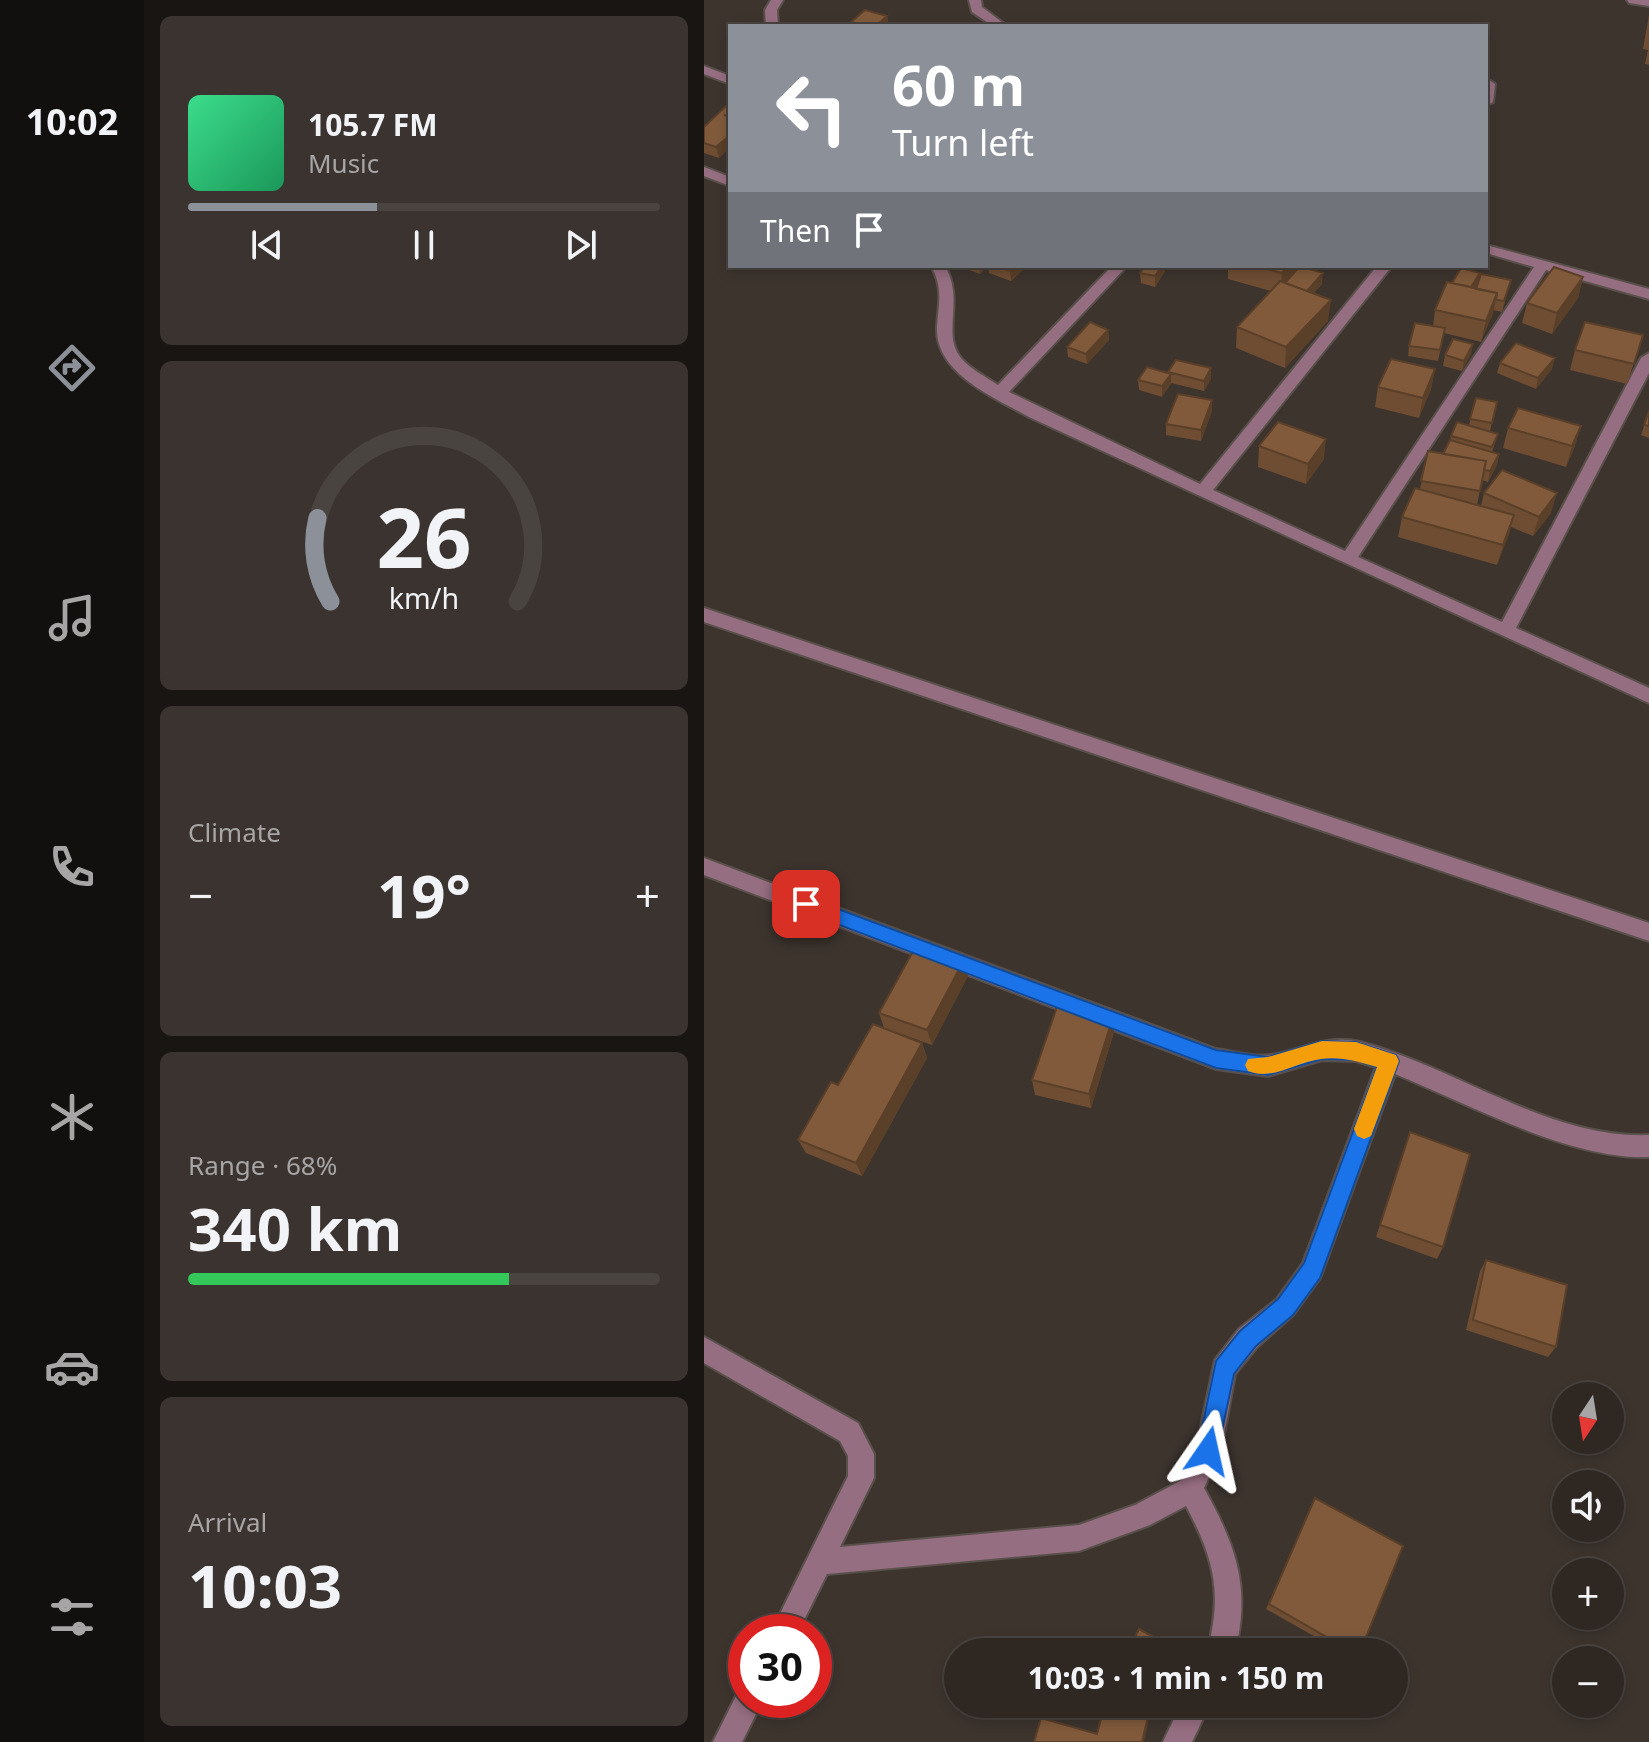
<!DOCTYPE html>
<meta charset="utf-8">
<style>
body{margin:0;font-family:"Noto Sans",sans-serif;background:#3a332f;color:#f1f3f6;height:100vh;display:flex;flex-direction:column;font-size:30px;white-space:nowrap}
*{box-sizing:border-box;margin:0}
p{font-size:26px;color:#a7a5a5}
.icon{flex:none;width:44px;height:44px;fill:none;stroke:currentColor;stroke-width:2;stroke-linecap:round;stroke-linejoin:round}
.map{position:relative;flex:1;overflow:hidden}
.details{display:flex;flex-direction:column;gap:16px;padding:16px;background:#191513;width:560px}
.details>*{flex:none}
.hud{position:absolute;left:24px;top:24px;width:760px;height:244px;border-radius:0px;box-shadow:0 4px 12px #0003,0 0 0 2px #494440;background:#8c9099;color:#fff;overflow:hidden}
.needle{width:52px;rotate:192deg}
.buttons{position:absolute;left:848px;top:1382px;display:grid;gap:16px}
.buttons a{display:grid;place-items:center;width:72px;height:72px;border-radius:50%;background:#2e2722;box-shadow:0 4px 12px #0003,0 0 0 2px #494440;font-size:40px}
.speed{position:absolute;left:24px;top:1614px;display:flex;gap:16px;font-size:40px;font-weight:700;text-align:center}
.speed>*{display:grid;place-content:center;width:104px;height:104px;border-radius:50%;background:#2e2722;box-shadow:0 4px 12px #0003,0 0 0 2px #494440;line-height:1}
.speed .limit{border:12px solid #d22;background:#fff;color:#111}
.pin{position:absolute;display:grid;place-items:center;width:68px;height:68px;color:#fff;margin:-34px;border-radius:16px;box-shadow:0 4px 12px #0006}
.me{position:absolute;width:88px;margin:-44px;rotate:11deg;stroke-linejoin:round;filter:drop-shadow(0 0 6px #0008)}
.turn{display:flex;align-items:center;gap:28px;height:168px;padding:0 32px;font-size:36px}
.turn .icon{width:104px;height:104px;stroke-width:2.5}
.turn b{display:block;font-size:56px;line-height:68px}
.then{display:flex;align-items:center;height:76px;padding:0 32px;background:#0003;gap:16px;font-size:30px}
.big{font-size:60px;font-weight:700;line-height:1.1}
.details .card{flex:1;display:flex;flex-direction:column;justify-content:center;gap:12px;min-width:0;padding:0 28px;border-radius:12px;background:#3a332f}
.details .dial{align-items:center;gap:0}
.dial svg{height:208px;overflow:visible;fill:none;stroke:#494440;stroke-width:7;stroke-linecap:round;text-anchor:middle}
.dial text{fill:#f1f3f6;stroke:none}
.song{display:flex;align-items:center;gap:24px}
.cover{width:96px;height:96px;border-radius:12px;background:linear-gradient(135deg,hsl(150 70% 55%),hsl(150 70% 35%))}
.played{height:8px;border-radius:4px;background:linear-gradient(90deg,#8c9099 40%,#494440 40%)}
.keys{display:flex;justify-content:space-around;direction:ltr}
.heat{display:flex;justify-content:space-between;align-items:center;font-size:44px;direction:ltr}
.charge{height:12px;border-radius:6px;background:linear-gradient(90deg,#34c759 68%,#494440 0)}
.trip{position:absolute;left:240px;top:1638px;width:464px;height:80px;border-radius:40px;background:#2e2722;box-shadow:0 4px 12px #0003,0 0 0 2px #494440;font-weight:700;line-height:80px;text-align:center}
main{display:flex;flex:1;min-height:0}
.tabs{display:flex;flex-direction:column;width:144px;justify-content:space-around;align-items:center;background:#12100e;color:#a7a5a5}
.tabs .icon{width:56px;height:56px}
.tabs .active{color:#8c9099}
.tabs b{font-size:36px;color:#f1f3f6}
.map>svg:first-child{display:block}
.lines{fill:none;stroke-linecap:round;stroke-linejoin:round}
.minor-casing{stroke:#59504b;stroke-width:4}
.minor{fill:#966e81;fill-rule:evenodd}
.wall{fill:#6e4d33}
.shaded-wall{fill:#5a3f29}
.building{fill:#805a3b;stroke:#5a3f29;stroke-width:2}
.route{fill:#1a73e8;stroke:#114b97;stroke-width:2}
.slow{fill:#f59e0b}
</style>
<main>
<nav class="tabs">
<b>10:02</b>
<svg class="icon active" aria-label="directions" viewBox="0 0 24 24"><path d="M12 3l9 9-9 9-9-9zM9 14v-3h6M13 9l2 2-2 2"/></svg>
<svg class="icon" aria-label="music" viewBox="0 0 24 24"><path d="M9 18V5l10-2v13"/><circle cx="6" cy="18" r="3"/><circle cx="16" cy="16" r="3"/></svg>
<svg class="icon" aria-label="phone" viewBox="0 0 24 24"><path d="M5 4h4l2 5-3 2q2 4 5 5l2-3 5 2v4C11 20 4 13 5 4z"/></svg>
<svg class="icon" aria-label="climate" viewBox="0 0 24 24"><path d="M12 3v18M4 7l16 10M4 17L20 7"/></svg>
<svg class="icon" aria-label="car" viewBox="0 0 24 24"><path d="M5 17H2v-5l4-1 3-4h7l3 4 3 1v5h-3M9 17h6M6 11h13"/><circle cx="7" cy="17" r="2"/><circle cx="17" cy="17" r="2"/></svg>
<svg class="icon" aria-label="filters" viewBox="0 0 24 24"><path d="M4 7h16M4 17h16"/><circle cx="9" cy="7" r="2"/><circle cx="15" cy="17" r="2"/></svg>
</nav>
<section class="details">
<div class="card">
<div class="song"><i class="cover"></i><div><b>105.7 FM</b><p>Music</p></div></div>
<div class="played"></div>
<div class="keys"><svg class="icon" aria-label="previous" viewBox="0 0 24 24"><path d="M18 5L8 12l10 7zM5 5v14"/></svg><svg class="icon" aria-label="pause" viewBox="0 0 24 24"><path d="M8 5v14M16 5v14"/></svg><svg class="icon" aria-label="next" viewBox="0 0 24 24"><path d="M6 5l10 7-10 7zM19 5v14"/></svg></div>
</div>
<div class="card dial"><svg viewBox="0 0 100 80">
<path d="M14 69A42 42 0 1 1 86 69"/>
<path d="M14 69A42 42 0 0 1 9 37" stroke="#8c9099"/>
<text x="50" y="56" font-size="32" font-weight="700">26</text>
<text x="50" y="72" font-size="11">km/h</text>
</svg></div>
<div class="card"><p>Climate</p>
<div class="heat"><a>−</a><b class="big">19°</b><a>+</a></div>
</div>
<div class="card"><p>Range · 68%</p><b class="big">340 km</b><div class="charge"></div></div>
<div class="card"><p>Arrival</p><b class="big">10:03</b></div>
</section>
<div class="map">
<svg width="945" height="1742" viewBox="0 0 945 1742">
<rect width="100%" height="100%" fill="#3d342e"/>
<g class="lines">
<g class="minor-casing">
<path id="minor" d="M67,0h12l-6,10 1,16h-12l-1,-16z
M265,0h12l1,7 25,19h-14l-21,-14z
M923,0h22v6l-20,-3z
M0,66l26,10v8l-26,-10z
M785,80l6,4 -2,18 -7,4v-25z
M0,167l26,10v9l-26,-10z
M782,245l163,44v10l-103,-29 -188,287 144,65 139,-264 8,-5v20l-133,255 133,60v15l-620,-286c-34,-19 -95,-44 -92,-91 2,-24 6,-39 -6,-60h14c20,35 -4,67 16,92 9,11 25,19 37,27l114,-119h15l-118,126 191,92 177,-218h15l-179,224 132,61 189,-284 -48,-14z
M0,608l945,315v18l-945,-319z
M0,858l512,191c17,2 38,9 55,6 31,-5 56,-21 89,-13 96,25 189,97 289,93v22c-79,3 -180,-53 -254,-83l-75,204 -27,37 -36,32 -22,27 -14,77 -17,37c32,58 47,99 31,164h-28c16,-59 7,-94 -21,-146l-36,19 -71,26 -252,23 -29,58h-27l77,-156v-20l-8,-15 -136,-78v-26l154,86 16,31v24l-34,69 239,-22 56,-20 47,-25 14,-30 19,-90 24,-31 38,-30 26,-36 73,-196 -20,-6 -34,-1 -54,16 -52,-7 -512,-194z
M42,1688v12h17l-21,42h-29l26,-52z
M477,1704h29l-18,38h-29z"/>
</g>
<use href="#minor" class="minor"/>
</g>
<path class="wall" d="M945,15v50l-4,-1 3,-14 -5,-1z
M183,16l2,10h-38v-4z
M26,102l-11,56 -15,-5v-26z
M257,266h27l-8,8 -19,-7z
M284,266h39l-16,15 -22,-8z
M376,266h15l-2,3z
M524,266h68v5l26,13 -9,10 15,27 -43,47 -49,-20 1,-21 34,-36 -43,-12z
M461,271l-10,16 -14,-4 -1,-10z
M879,277l-5,21 -26,36 -30,-11 5,-20z
M774,282l30,8 -6,22 -9,-2 -12,32 -37,-9 -6,28 -30,-5 1,-10 24,-20 2,-16 17,-27z
M404,330l1,10 -22,24 -19,-7 -1,-10z
M939,335l-16,49 -57,-14 5,-20z
M767,354l-9,17 -19,-5 2,-11z
M796,363l52,6 -16,20 -39,-16z
M731,369l-4,20 -12,29 -44,-11 3,-20z
M464,372l43,7 -7,12 -33,-8 -9,14 -23,-7 -1,-10 30,-7z
M772,398l21,4 -7,29 8,3 -6,18 7,2 -2,11 -9,17 -6,-2 -5,25 4,1 3,-13 67,20 -18,23 -22,-9 -14,38 -99,-28 4,-20 18,-28 8,-38 15,3 6,-11 2,-7 18,-11z
M508,400v11l-11,30 -35,-6v-11z
M945,411v27l-8,-3z
M804,428l67,18 -9,21 -63,-19z
M555,446l65,13 -18,25 -48,-17z
M260,960l4,16 -36,69 -48,-17 -5,-15z
M410,1032l-23,76 -56,-13 -3,-15z
M218,1043l5,15 -65,118 -56,-23 -8,-13 40,-55z
M706,1132l33,115 -6,12 -61,-22z
M782,1260l70,87 -8,10 -82,-27 14,-59z
M611,1498l45,154h-18l-76,-43z"/>
<path class="shaded-wall" d="M183,16l2,10h-13z
M26,135v13l-11,10 -3,-11z
M275,266h9l-8,8z
M311,266h12l-16,15 -1,-10z
M458,266h3v5l-10,16v-11z
M583,266h9v5l-16,23 2,-21z
M619,273l-1,11 -18,20v-10z
M776,273l-2,10 -11,17 2,-10z
M879,277l-5,21 -26,36 5,-21z
M793,293l-4,21 -12,28 5,-21z
M627,300l-3,21 -43,47 1,-21z
M404,330l1,10 -22,24 -1,-10z
M769,344l-2,10 -9,17 2,-10z
M851,358l-3,11 -16,20 2,-11z
M507,368v11l-7,12v-10z
M731,369l-4,20 -12,29 4,-20z
M467,374v10l-9,13v-11z
M508,400v11l-11,30v-11z
M877,426l-6,20 -9,21 6,-21z
M622,439l-2,20 -18,25 2,-20z
M795,454l-2,11 -9,17 2,-11z
M853,493l-6,20 -18,23 6,-19z
M810,515l-5,20 -12,30 6,-20z
M260,960l4,16 -36,69 -5,-15z
M409,1017l1,15 -23,76 -2,-14z
M218,1043l5,15 -65,118 -6,-13z
M447,1704h1l-8,38h-2z"/>
<path class="building" d="M161,10l22,6 -11,10h-10l-15,-4z
M26,102v15l-6,-2 6,2v18l-14,12 -12,-4v-16z
M294,266h17l-5,5z
M441,266h17l-7,10 -15,-3z
M551,266h32l-5,7z
M596,266l23,7 -16,18 -22,-8z
M850,267l29,10 -26,36 -30,-10z
M757,268l19,5 -9,14 -19,-4z
M777,274l30,6 -7,21 -8,-1 1,-7 -21,-4z
M576,281l51,19 -45,47 -49,-20z
M743,282l50,11 -11,28 -51,-11z
M386,322l18,8 -22,24 -19,-7z
M881,322l58,13 -9,29 -59,-14z
M711,323l30,5 -5,22 -31,-4z
M749,339l20,5 -9,17 -19,-6z
M812,343l39,15 -17,20 -38,-15z
M687,359l44,10 -12,29 -45,-11z
M472,360l35,8 -7,13 -36,-9z
M443,367l24,7 -9,12 -24,-6z
M474,394l34,6 -11,30 -35,-6z
M772,398l21,4 -5,21 -22,-4z
M814,408l63,18 -9,20 -64,-18z
M945,411v15l-5,-1z
M574,422l48,17 -18,25 -49,-18z
M753,422l41,12 -6,13 -41,-11z
M746,440l49,14 -9,17 -6,-1 2,-9 -43,-7z
M724,451l58,10 -6,30 -59,-10z
M798,470l55,23 -18,24 -55,-24z
M711,488l99,27 -11,30 -101,-28z
M213,944l47,16 -37,70 -48,-17z
M354,1004l55,13 -24,77 -57,-14z
M169,1024l49,19 -66,120 -58,-23 33,-58 7,3z
M706,1132l60,22 -27,93 -63,-22z
M782,1260l81,25 -11,62 -83,-27z
M611,1498l88,48 -43,106h-7l-84,-48z
M435,1629l42,23h-53z
M401,1704h46l-9,38h-108l7,-24 56,16z"/>
<path class="route" d="M102,897l410,153 52,7 54,-16 34,1 40,13 3,6 -79,217 -27,37 -37,31 -22,28 -18,85 -8,3 -8,-3 -3,-8 19,-90 24,-30 38,-32 26,-36 73,-196 -21,-7 -34,-1 -54,16 -52,-7 -416,-158 -3,-6 3,-5z"/>
<path class="slow" d="M618,1041l34,1 40,13 3,6 -28,75 -7,3 -7,-3 -3,-7 23,-62c-17,-5 -37,-11 -56,-8 -25,3 -48,22 -73,12l-3,-6 3,-6 20,-2z"/>
</svg>
<div class="buttons">
<a><svg class="needle" viewBox="-14 -14 28 28"><path d="M0-13l5 13h-10z" fill="#e53935"/><path d="M0 13l5-13h-10z" fill="#a7a5a5"/></svg></a>
<a><svg class="icon" aria-label="sound" viewBox="0 0 24 24"><path d="M4 9h4l5-4v14l-5-4H4zM17 9q2 3 0 6"/></svg></a>
<a>+</a>
<a>−</a>
</div>
<div class="speed"><div class="limit">30</div></div>
<div class="pin" style="left:102px;top:904px;background:#d93025"><svg class="icon" aria-label="arrive" viewBox="0 0 24 24"><path d="M6 21V4h12l-3 4 3 4H6"/></svg></div>
<svg class="me" style="left:504px;top:1451px" viewBox="-20 -20 40 40"><path d="M0-17L14 15 0 8-14 15z" fill="#1a73e8" stroke="#fff" stroke-width="4"/></svg>
<div class="trip">10:03 · 1 min · 150 m</div>
<div class="hud">
<div class="turn"><svg class="icon" aria-label="left" viewBox="0 0 24 24"><path d="M17 20v-9H6M10 6l-5 5 5 5"/></svg><div><b>60 m</b>Turn left</div></div>
<div class="then">Then<svg class="icon" aria-label="arrive" viewBox="0 0 24 24"><path d="M6 21V4h12l-3 4 3 4H6"/></svg></div>
</div>
</div>
</main>
